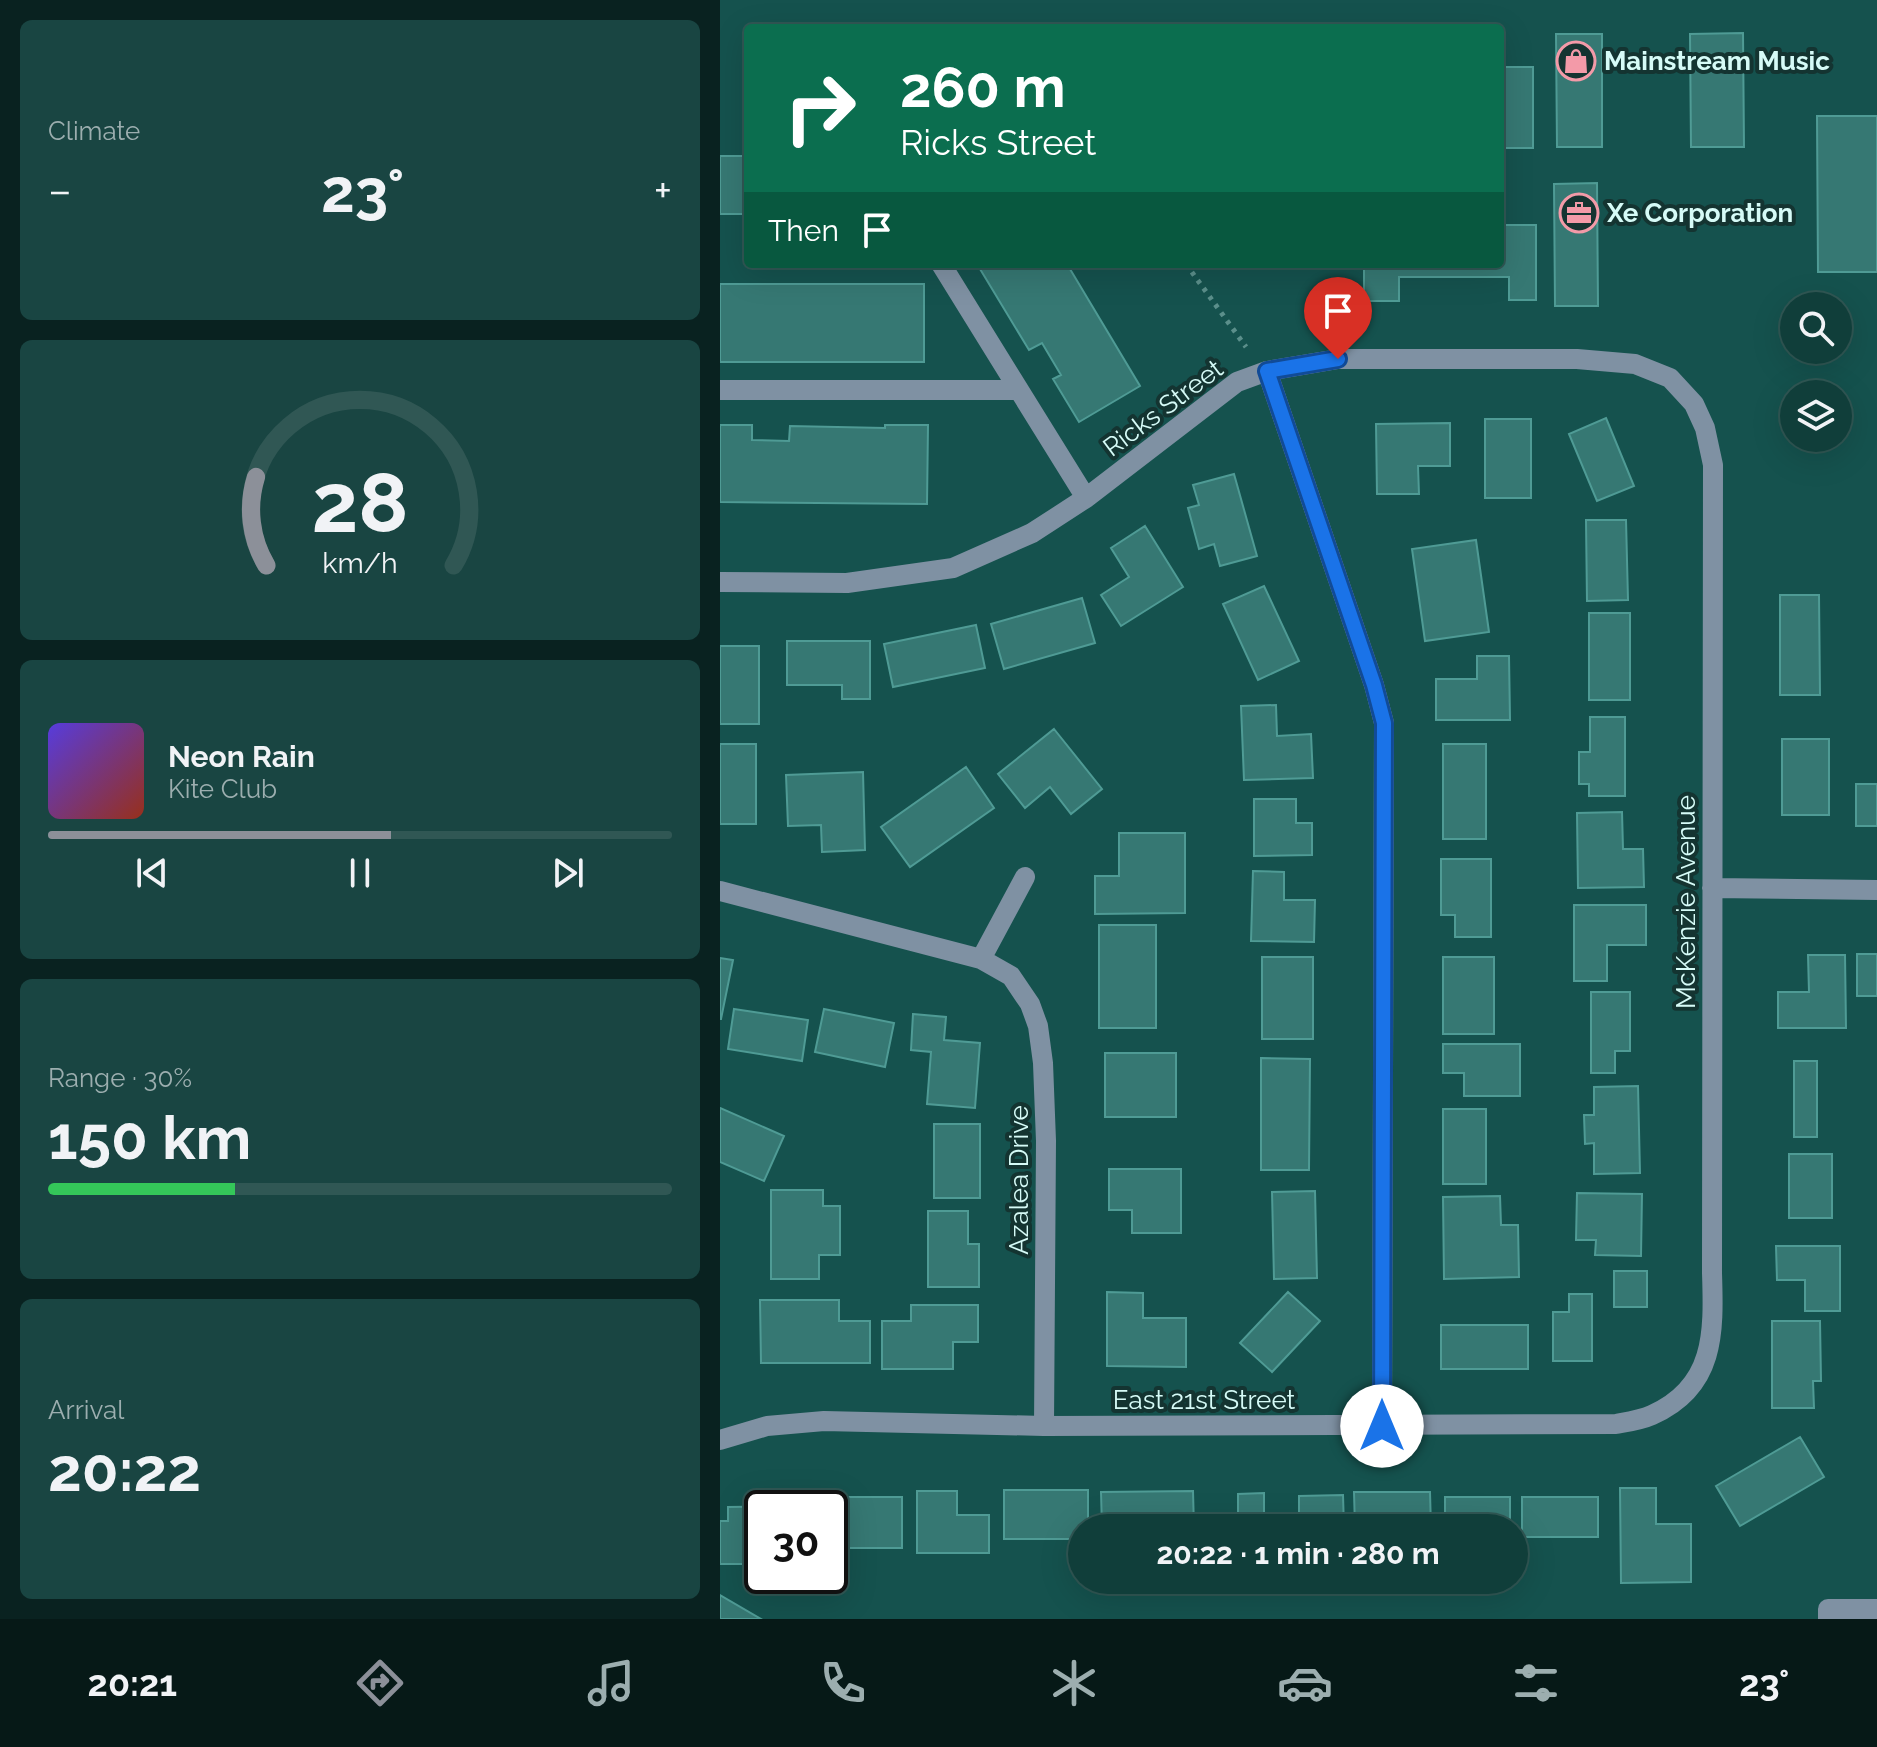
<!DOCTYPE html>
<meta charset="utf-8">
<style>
body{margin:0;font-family:Raleway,sans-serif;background:#194542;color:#f1f3f6;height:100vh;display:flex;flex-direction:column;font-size:30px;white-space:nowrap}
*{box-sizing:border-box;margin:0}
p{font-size:26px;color:#9caeaf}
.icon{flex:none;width:44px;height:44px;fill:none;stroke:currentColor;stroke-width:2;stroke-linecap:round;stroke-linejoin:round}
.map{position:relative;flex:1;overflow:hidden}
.side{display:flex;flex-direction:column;gap:20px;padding:20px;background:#092220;width:720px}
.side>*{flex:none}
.banner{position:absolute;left:24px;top:24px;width:760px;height:244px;border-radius:8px;box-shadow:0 8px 32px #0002,0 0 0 2px #305754;background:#0b6e4f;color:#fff;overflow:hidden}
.buttons{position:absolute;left:1060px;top:292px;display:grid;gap:16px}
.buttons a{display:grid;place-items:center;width:72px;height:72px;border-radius:50%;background:#103e3a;box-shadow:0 8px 32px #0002,0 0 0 2px #305754;font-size:40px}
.speed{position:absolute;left:24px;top:1490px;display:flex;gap:16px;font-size:40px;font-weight:700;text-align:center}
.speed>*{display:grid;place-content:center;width:104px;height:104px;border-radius:50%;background:#103e3a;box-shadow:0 8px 32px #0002,0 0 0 2px #305754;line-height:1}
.speed .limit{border:4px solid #111;border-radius:12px;background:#fff;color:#111}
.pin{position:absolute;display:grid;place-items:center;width:68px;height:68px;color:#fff;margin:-82px -34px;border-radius:50% 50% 50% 0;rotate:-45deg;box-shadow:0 0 8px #0007}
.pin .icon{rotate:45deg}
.me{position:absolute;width:88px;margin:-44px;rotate:0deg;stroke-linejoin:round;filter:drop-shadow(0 0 6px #0008)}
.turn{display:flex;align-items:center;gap:28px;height:168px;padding:0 24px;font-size:36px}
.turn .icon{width:104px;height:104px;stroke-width:2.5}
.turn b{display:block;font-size:56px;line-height:68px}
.then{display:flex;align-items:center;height:76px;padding:0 24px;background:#0003;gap:16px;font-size:30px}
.big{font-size:60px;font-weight:700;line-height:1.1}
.side .tile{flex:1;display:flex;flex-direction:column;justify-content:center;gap:12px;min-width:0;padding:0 28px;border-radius:12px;background:#194542}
.side .dial{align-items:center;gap:0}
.dial svg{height:208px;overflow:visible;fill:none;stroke:#305754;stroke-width:7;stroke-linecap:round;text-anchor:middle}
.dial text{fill:#f1f3f6;stroke:none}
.song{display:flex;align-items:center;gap:24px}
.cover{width:96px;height:96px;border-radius:12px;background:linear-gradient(135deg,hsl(250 70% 55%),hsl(10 70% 35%))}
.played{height:8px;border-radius:4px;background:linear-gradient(90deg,#8c9099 55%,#305754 55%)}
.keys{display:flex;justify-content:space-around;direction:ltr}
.heat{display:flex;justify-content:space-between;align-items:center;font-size:44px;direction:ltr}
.charge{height:12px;border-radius:6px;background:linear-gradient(90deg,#34c759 30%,#305754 0)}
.trip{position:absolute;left:348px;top:1514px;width:460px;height:80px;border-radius:40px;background:#103e3a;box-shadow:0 8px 32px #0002,0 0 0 2px #305754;font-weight:700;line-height:80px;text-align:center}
.tab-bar{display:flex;height:128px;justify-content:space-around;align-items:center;background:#061917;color:#9caeaf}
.tab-bar .icon{width:56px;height:56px}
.tab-bar .current{color:#8c9099}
.tab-bar b{font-size:36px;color:#f1f3f6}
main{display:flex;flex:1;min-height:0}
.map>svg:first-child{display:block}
.building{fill:#367873;stroke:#4f9b95;stroke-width:2}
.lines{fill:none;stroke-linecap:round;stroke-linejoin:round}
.path{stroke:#5b8f8b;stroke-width:5;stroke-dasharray:4 6;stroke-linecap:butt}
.minor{stroke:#7f91a3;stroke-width:20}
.route-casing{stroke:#114b97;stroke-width:20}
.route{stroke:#1a73e8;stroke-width:14}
.labels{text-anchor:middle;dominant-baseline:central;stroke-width:8;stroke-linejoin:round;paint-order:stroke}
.poi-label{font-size:26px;font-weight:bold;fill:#d6fbf7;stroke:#143431;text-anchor:start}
.street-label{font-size:26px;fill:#d6fbf7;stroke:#143431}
</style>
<main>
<section class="side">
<div class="tile"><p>Climate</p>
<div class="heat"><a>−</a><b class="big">23°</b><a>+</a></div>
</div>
<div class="tile dial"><svg viewBox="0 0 100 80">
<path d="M14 69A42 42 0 1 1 86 69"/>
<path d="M14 69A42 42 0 0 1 10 35" stroke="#8c9099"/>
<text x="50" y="56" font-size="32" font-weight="700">28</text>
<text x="50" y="72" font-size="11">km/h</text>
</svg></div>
<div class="tile">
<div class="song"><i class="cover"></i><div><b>Neon Rain</b><p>Kite Club</p></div></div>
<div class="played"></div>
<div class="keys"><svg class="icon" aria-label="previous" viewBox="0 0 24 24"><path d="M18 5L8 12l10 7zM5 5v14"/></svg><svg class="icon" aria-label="pause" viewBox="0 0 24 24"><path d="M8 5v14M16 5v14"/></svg><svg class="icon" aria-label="next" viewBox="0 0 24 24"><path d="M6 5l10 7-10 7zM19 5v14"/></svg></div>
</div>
<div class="tile"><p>Range · 30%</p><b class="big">150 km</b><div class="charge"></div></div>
<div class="tile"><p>Arrival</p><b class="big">20:22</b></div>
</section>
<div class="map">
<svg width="1157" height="1619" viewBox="0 0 1157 1619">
<rect width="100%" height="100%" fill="#15524e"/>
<path class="building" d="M1023,33l1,114h-53l-1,-113z
M836,34h46v113h-45z
M780,67h33v81h-33z
M1097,116h60v156h-59z
M0,156h28v58h-28z
M877,183l1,123h-43l-1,-122z
M780,225h36v75h-27v-23h-110v24h-35v-37h136z
M257,264h90l73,122 -61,36 -26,-43 8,-4 -19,-32 -13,7z
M0,284h204v78h-204z
M886,418l28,68 -37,15 -28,-67z
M765,419h46v79h-46z
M730,423v43h-32l1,28h-42l-1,-70z
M0,425h32v15l37,1 1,-15 95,2v-3h43l-1,79 -207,-2z
M514,474l23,82 -37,10 -6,-22 -15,5 -11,-41 11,-3 -6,-20z
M866,520h40l2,80 -41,1z
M425,526l38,61 -62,39 -20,-31 28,-18 -18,-29z
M756,540l13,92 -64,9 -13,-92z
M544,586l35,75 -41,19 -35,-76z
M1060,595h39l1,100h-40z
M362,598l13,45 -91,26 -13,-45z
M869,613h41v87h-41z
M256,625l9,43 -92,19 -9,-43z
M67,641h83v58h-28v-14h-55z
M0,646h39v78h-39z
M757,656h32l1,64h-74v-41h41z
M556,705l1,31 34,-2 2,44 -69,2 -3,-74z
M870,717h35v79h-36v-12h-10v-32h11z
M334,729l48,60 -31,25 -21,-27 -25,21 -27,-34z
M1062,739h47v76h-47z
M0,744h36v80h-36z
M723,744h43v95h-43z
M246,767l28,41 -84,59 -29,-40z
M143,772l2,78 -43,2 -1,-27 -33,1 -2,-51z
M1136,784h21v42h-21z
M534,799h42v24h16v32l-58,1z
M902,812l1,37h20l1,38 -66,1 -1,-75z
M399,833h66v80l-90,1v-38h24z
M721,859h50v78h-36v-22h-14z
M533,871l31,1v28h31l-1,42 -63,-1z
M854,905h72v40h-39v36h-33z
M379,925h57v103h-57z
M1137,954h20v42h-20z
M1088,955h37l1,73h-68v-36h31z
M542,957h51v82h-51z
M723,957h51v77h-51z
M0,958l13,2 -12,59h-1z
M871,992h39v59h-15v22h-24z
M14,1009l74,11 -6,41 -74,-12z
M104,1009l70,14 -9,44 -70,-15z
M193,1014l33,3 -2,23 36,3 -5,65 -48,-4 4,-52 -20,-2z
M723,1044h77v52h-56v-23h-21z
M385,1053h71v64h-71z
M541,1058l49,1 -1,111h-48z
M1074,1061h23v76h-23z
M918,1086l2,87 -46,1v-31l-9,1 -1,-29h10v-28z
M0,1108l64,28 -20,45 -44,-19z
M723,1109h43v75h-43z
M214,1124h46v74h-46z
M1069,1154h43v64h-43z
M389,1169h72v64h-49v-23h-23z
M51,1190h52v16h17v49h-21v24h-48z
M595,1191l2,87 -43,1 -2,-87z
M857,1193l65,1 -1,62 -46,-1 1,-15h-20z
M780,1196l1,29h17l1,52 -75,2 -1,-82z
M208,1211h40v33h11v43h-51z
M1056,1246h64v65h-35v-31h-28z
M894,1271h33v36h-33z
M387,1292l36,1v25h43v49l-79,-1z
M568,1292l32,29 -48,51 -32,-29z
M849,1294h23v67h-39v-49h16z
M40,1300h79v21h31v42h-109z
M191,1305h67v37h-25v27h-71v-48h29z
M1052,1321h48l1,60h-8l1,27h-42z
M721,1325h87v44h-87z
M1080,1437l24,40 -84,49 -24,-40z
M900,1488h36v36h35v58l-70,1z
M284,1490h84v38h-6v11h-78z
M197,1491h40v24h32v38h-72z
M473,1491l1,37h-92l-1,-36z
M634,1492h76l1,36h-76z
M544,1493v35h-53l-1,-13 28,-1v-20z
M623,1495l1,33h-66v-10h21v-22z
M106,1497h76v51h-72v-40h-4z
M725,1497h65v31h-65z
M802,1497h76v40h-76z
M92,1506v2h-50v56h-42v-43h8v-14z
M0,1595l41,24h-41z"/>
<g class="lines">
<path class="path" d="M466,264l60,83"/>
<path class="minor" d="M221,264l78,126
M547,371l107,314 10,38 -2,703
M0,390h299l67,108
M0,582l127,1 106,-15 79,-35 54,-35 151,-116 30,-11 71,-12h239l58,5 35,14 24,26 11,24 8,37 -1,808c2,60 3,114 -60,142 -11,5 -25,7 -36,9l-572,2 -220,-5 -57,5 -47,14
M992,888l165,2
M0,891l261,68 30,17 19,28 8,22 5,37 3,78 -2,285
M261,959l44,-82
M1108,1619v-10h49"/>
</g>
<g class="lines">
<g class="route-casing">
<path id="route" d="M618,359l-71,12 107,314 10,38 -2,703"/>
</g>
<use href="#route" class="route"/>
</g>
<defs>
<g id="shop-ring" transform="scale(2)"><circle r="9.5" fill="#143431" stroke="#f39aa8" stroke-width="1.5"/><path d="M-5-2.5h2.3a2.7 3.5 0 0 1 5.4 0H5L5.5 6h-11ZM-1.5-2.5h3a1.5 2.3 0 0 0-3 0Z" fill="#f39aa8"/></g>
<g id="office-ring" transform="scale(2)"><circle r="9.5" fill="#143431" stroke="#f39aa8" stroke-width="1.5"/><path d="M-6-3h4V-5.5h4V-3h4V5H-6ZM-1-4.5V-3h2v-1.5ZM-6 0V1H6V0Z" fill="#f39aa8"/></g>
</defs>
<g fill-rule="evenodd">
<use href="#shop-ring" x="856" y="61"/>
<use href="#office-ring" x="859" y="213"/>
</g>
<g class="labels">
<g class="poi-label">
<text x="884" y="61">Mainstream Music</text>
<text x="887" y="213">Xe Corporation</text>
</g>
<g class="street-label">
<text transform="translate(443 408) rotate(-37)">Ricks Street</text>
<text transform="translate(966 902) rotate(-90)">McKenzie Avenue</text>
<text transform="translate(299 1180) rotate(-90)">Azalea Drive</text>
<text x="484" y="1400">East 21st Street</text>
</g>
</g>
</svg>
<div class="buttons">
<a><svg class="icon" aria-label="search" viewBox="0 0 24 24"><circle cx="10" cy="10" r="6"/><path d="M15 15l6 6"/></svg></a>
<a><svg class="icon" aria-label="layers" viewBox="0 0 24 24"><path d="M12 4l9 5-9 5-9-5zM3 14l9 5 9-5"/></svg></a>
</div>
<div class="speed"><div class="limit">30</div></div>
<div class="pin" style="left:618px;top:359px;background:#d93025"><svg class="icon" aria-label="arrive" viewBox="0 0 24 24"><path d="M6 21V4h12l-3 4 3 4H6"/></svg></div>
<svg class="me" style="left:662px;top:1426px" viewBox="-20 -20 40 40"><circle r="19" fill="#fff"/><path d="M0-13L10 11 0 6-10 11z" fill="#1a73e8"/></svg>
<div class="trip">20:22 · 1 min · 280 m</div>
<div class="banner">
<div class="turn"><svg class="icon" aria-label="right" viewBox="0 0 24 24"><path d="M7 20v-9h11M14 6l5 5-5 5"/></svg><div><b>260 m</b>Ricks Street</div></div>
<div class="then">Then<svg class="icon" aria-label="arrive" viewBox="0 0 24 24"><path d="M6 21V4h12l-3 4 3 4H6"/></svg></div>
</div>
</div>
</main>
<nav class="tab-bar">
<b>20:21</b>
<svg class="icon current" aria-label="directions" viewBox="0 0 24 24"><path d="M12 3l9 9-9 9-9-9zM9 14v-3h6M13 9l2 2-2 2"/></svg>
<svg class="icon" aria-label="music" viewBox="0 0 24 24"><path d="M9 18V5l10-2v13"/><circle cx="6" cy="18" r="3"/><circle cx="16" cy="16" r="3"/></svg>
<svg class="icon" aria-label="phone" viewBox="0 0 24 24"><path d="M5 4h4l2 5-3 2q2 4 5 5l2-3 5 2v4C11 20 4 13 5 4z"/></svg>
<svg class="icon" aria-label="climate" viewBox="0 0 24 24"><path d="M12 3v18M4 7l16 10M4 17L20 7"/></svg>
<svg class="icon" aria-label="car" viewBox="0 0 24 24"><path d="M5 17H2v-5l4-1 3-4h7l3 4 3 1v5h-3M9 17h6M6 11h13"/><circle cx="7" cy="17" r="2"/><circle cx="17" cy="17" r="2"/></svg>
<svg class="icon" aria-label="filters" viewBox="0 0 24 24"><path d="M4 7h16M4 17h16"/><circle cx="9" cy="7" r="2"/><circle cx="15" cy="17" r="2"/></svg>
<b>23°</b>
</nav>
